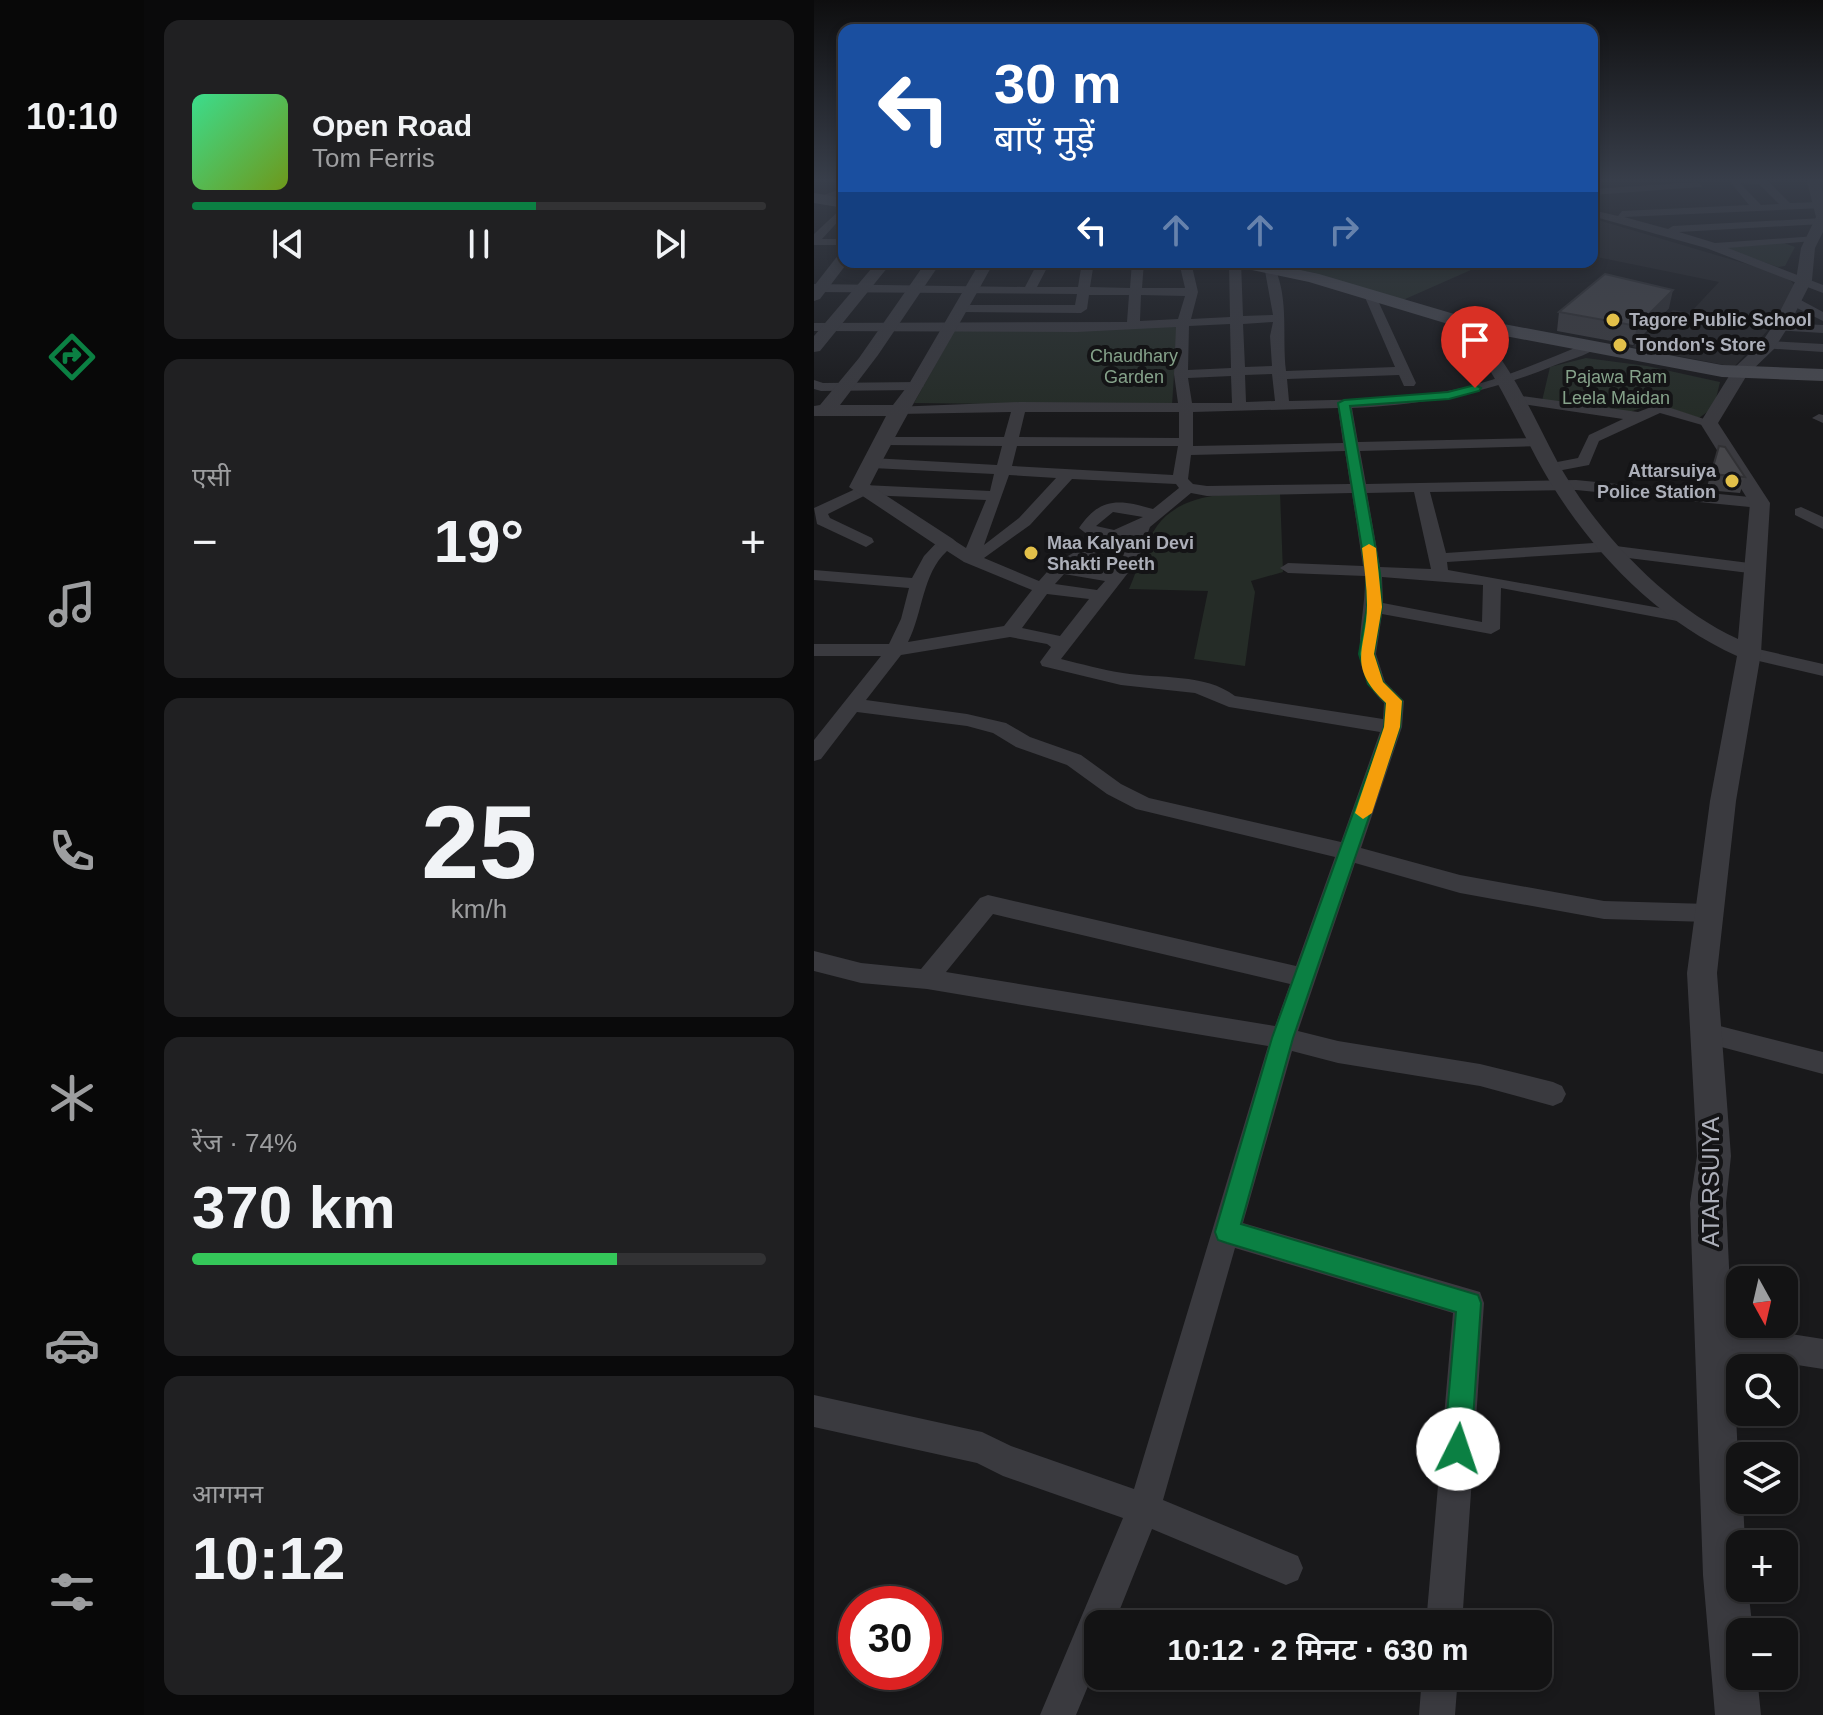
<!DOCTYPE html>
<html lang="hi">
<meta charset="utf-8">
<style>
body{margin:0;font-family:Helvetica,"Noto Sans Devanagari",sans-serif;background:#202022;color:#f1f3f6;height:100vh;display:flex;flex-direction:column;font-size:30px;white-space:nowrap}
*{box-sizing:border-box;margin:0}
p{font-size:26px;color:#9d9ea0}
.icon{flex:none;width:44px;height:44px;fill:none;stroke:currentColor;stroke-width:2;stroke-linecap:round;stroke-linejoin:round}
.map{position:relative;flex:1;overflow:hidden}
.panel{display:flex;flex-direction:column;gap:20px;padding:20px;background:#0a0a0b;width:670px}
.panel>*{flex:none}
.banner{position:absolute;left:24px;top:24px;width:760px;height:244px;border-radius:16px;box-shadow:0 4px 12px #0003,0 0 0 2px #323234;background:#1a4fa0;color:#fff;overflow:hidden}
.needle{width:52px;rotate:172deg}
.buttons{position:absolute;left:912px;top:1266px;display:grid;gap:16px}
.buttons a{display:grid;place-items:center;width:72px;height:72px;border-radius:16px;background:#131314;box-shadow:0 4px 12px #0003,0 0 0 2px #323234;font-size:40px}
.speed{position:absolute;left:24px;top:1586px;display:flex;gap:16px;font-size:40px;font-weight:700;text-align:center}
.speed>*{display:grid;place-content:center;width:104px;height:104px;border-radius:50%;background:#131314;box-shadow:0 4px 12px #0003,0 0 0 2px #323234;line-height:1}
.speed .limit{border:12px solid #d22;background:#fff;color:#111}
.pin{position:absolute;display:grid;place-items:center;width:68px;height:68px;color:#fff;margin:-82px -34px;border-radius:50% 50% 50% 0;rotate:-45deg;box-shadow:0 0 8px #0007}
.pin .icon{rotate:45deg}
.me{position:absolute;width:88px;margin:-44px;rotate:4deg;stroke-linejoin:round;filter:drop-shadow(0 0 6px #0008)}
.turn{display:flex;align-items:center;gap:28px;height:168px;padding:0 24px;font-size:36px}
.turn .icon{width:104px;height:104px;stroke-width:2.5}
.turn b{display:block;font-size:56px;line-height:68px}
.lanes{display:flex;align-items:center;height:76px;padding:0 24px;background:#0003;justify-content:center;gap:40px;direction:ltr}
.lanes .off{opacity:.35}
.big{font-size:60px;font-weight:600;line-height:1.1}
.panel .widget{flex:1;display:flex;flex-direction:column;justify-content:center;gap:12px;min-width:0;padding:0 28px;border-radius:16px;background:#202022}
.panel .dial{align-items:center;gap:0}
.dial b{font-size:104px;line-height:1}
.song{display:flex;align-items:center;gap:24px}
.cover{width:96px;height:96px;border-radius:12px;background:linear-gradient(135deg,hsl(150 70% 55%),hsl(80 70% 35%))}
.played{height:8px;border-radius:4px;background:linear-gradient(90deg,#0b8043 60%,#323234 60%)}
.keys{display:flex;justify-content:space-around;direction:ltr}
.heat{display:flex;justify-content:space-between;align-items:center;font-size:44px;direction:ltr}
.charge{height:12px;border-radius:6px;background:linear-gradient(90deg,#34c759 74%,#323234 0)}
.trip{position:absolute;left:270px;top:1610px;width:468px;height:80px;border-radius:16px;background:#131314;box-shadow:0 4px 12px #0003,0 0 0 2px #323234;font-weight:600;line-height:80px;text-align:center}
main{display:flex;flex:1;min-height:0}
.dock{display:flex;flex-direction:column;width:144px;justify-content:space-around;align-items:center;background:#080808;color:#9d9ea0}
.dock .icon{width:56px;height:56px}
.dock .on{color:#0b8043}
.dock b{font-size:36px;color:#f1f3f6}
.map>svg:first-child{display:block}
.built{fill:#252527}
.green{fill:#252c27}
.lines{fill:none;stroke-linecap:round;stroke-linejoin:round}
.minor{fill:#3a3a3f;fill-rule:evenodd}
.tertiary{fill:#3a3a3f;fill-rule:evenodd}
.secondary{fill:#48494f;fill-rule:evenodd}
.wall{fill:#3c3c40}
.shaded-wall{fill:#313134}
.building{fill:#46464a;stroke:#313134;stroke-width:2}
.route{fill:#0b8043;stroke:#07532c;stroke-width:2}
.slow{fill:#f59e0b}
.poi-dot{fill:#e3c049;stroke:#141416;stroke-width:3}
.labels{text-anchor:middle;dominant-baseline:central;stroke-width:8;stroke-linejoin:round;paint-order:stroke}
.far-poi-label{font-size:18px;font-weight:bold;fill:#acafb9;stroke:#141416;text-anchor:start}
.far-park-label{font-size:18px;fill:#85a28a;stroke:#141416}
.near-street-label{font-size:24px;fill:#acafb9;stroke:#141416}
</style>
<main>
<nav class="dock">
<b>10:10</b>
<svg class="icon on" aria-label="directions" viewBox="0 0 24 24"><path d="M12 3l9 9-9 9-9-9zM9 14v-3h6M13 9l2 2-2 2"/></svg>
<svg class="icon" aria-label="music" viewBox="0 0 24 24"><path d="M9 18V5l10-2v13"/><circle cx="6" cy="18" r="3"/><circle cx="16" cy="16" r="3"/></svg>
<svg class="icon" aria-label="phone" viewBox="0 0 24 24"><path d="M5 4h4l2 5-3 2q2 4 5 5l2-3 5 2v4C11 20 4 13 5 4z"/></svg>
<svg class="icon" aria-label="climate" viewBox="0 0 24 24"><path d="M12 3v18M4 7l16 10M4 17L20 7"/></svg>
<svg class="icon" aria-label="car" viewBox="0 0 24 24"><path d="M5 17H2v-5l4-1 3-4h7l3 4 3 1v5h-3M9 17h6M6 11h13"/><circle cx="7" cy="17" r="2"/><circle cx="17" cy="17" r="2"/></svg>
<svg class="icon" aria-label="filters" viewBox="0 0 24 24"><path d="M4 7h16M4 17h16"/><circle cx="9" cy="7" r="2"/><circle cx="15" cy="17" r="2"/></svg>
</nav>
<section class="panel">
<div class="widget">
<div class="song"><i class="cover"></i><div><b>Open Road</b><p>Tom Ferris</p></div></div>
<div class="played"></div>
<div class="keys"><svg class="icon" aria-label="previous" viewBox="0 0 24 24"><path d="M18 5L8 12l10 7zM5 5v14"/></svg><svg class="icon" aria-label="pause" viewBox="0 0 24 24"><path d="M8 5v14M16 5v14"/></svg><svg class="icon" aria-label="next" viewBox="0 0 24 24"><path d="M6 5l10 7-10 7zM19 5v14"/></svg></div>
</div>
<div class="widget"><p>एसी</p>
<div class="heat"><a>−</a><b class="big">19°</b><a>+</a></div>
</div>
<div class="widget dial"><b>25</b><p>km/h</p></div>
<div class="widget"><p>रेंज · 74%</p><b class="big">370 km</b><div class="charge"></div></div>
<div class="widget"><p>आगमन</p><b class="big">10:12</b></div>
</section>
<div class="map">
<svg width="1009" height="1715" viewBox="0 0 1009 1715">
<rect width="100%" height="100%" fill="#19191b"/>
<path class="built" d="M784,220l179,53 14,8 6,8 -30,42 -33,36 -102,-20 41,-37 17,3 29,-31 -127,-26v-34z"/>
<path class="green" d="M970,243l11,4 -10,19 -7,1 -55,-19z
M448,262h227l-86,38z
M363,326l-5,80 -258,-3 41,-73z
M772,358l61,8 73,16 -6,25 -15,11 -44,-15 -28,10 -85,-12 8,-34z
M466,492l3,80 -32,9 4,11 -10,74 -51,-7 14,-68 -79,-2c9,-20 15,-45 28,-63 27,-37 82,-32 123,-34z"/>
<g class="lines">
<path class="minor" d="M913,178l39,1 24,24 31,-1 2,6 -199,9 44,12 5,-3 150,-8 -1,6 -143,8 36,11 102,-7 2,2 -6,3 -85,7 95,37v8l-117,-45 -114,-32v-6l26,6 4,-5 127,-6zM926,183l19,1 20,20 -18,1z
M883,182l5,3 -1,2 -109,8v-6z
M30,188v6l-24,7 -5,-3z
M30,206v9l-22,24h22v6h-30v-11z
M69,262h54l-6,4h-42z
M224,262h12l-13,25h41l4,-25h12l-4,25 40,1 2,-26h12l-2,26h43l-6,-26h12l7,30 -7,27 39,-2 -1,-55h12l2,54 30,-1 -8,-44 10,-3c14,33 7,68 11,103l109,-4 -31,-72 10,-3 42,91 -2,3h-10l-5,-11 -112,4 2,22c58,-2 119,0 177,-14 42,-10 81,-28 121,-44l12,3c-12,10 -31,14 -46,20 -66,27 -130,39 -201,42l6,34 182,-4 7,4 -7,4 -180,5 6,33 210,-4 184,18 8,5 -8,5 -184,-18 -146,2 16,61 162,-11 8,4 141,18 8,5 -8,5 -145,-18 -8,-4 -157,10 1,8 240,43 9,5 -9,5 -187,-35 -1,41 -9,5 -109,-20 -6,40 9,28 19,19 -2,26 -41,121 99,27 144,26 105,3 8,3 3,6 -3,6 -8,3 -105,-3 -144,-26 -105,-30 -57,168 40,10 142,23 73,18 9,4 4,8 -4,8 -9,4 -73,-20 -142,-23 -46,-12 -49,172 237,69 4,11 -22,321h-36l27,-311 -218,-65 -72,252 135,56 5,12 -5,12 -12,5 -134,-56 -38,95h-16v38l-22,53h-36l83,-197 -120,-42 -26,-13 -163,-36v-32l168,37 29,14 123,43 134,-443 -341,-57 -66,-6 -47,-12v-20l47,12 60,6 59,-71 8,-3 308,71 39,-109 -199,-48 -29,-15 -40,-29 -51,-18 -23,-14 -26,-7 -110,-14 -36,47 -7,2v-21l67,-84h-67v-12h75l12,-25 8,-31 -95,-8v-10l98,8 12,-22 16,-17h12l14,9 20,-48 -120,-5 -38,19 2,4 42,20 2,4 -8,5 -49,-23 -3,-16 50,-23 126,6 4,-17 -122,-6 -8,-5 8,-5 125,7 5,-19 -117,-1 -7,-4 7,-4h119l7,-25 -113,2 -5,-1v-6l127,-5 158,1 -4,-29 2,-47 -99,5 -263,-1v-8l313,-1 2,-27h-40l-2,14 -6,4 -118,-1 -4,-1v-6h116l2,-11 -263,-2v-8l211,3zM327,295l44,1 -7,23 -38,2zM459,322l-3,14 2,30 -27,1 -2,-43zM416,324l1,44 -43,2 1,-44zM458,374l3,27 -29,1 -1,-27zM417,376l1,27h-40l-4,-25zM524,408l5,35 -150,3v-34zM211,412h154v26l-160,-1zM203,446h161l-5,29 -161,-9zM531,451l5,33 -143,2 -14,-2 -5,-5 3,-24zM195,475l47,3 -37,40 -35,27zM258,479l104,5 3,4 -26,21c-34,-10 -53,-12 -74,19l9,7 11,3 -45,26 -15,17 -55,-23 46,-33zM600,492l17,77 -51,-2 -13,-74zM377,493l16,3 145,-3 11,73 -75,-3 -8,5 8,5 77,3c1,50 -21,88 19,127l-1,16 -148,-23c-30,-23 -76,-17 -112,-23 -21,-3 -41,-9 -62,-14l77,-99 12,-33zM299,512l30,5 -29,13 -18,-4zM317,535l-9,24 -10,13 -36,-6zM133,551l17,11 68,28 -28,36 -96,16c15,-29 14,-68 39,-91zM250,574l41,7 -8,9 -42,-6zM568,577l101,8 -1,37 -99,-19zM233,594l42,5 -29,37 -38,-8zM196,637l37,7 4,3 -11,15 2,4 79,19 74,8 34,14 151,25 -39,110 -192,-44 -28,-14 -40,-29 -51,-18 -24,-14 -39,-9 -101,-14 35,-45zM179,914l297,70 -15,42 -329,-54z
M975,298h8l26,14v9l-34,-17z
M966,323l43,2v8l-48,-3v-6z
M954,341l55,3v8l-60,-4v-6z
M0,380l9,3 94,-1 7,4 -7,4 -96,1 -7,-2z
M700,395l124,17 21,-8 57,19 -7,4 -49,-14 -61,28 -10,24 -37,7 -5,-2v-6l31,-6 11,-23 34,-16 -114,-17v-6z
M1005,414l4,1v8l-11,-5z
M987,507l22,10v12l-28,-14v-6z
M935,647l74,17v12l-81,-19 -2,-4 2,-4z
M890,1022l119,30v22l-128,-34 -4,-7 4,-7z
M900,1322l109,17v30l-109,-17 -11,-4 -4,-11 4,-11z
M608,1676h36l-3,39h-36z"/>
<path class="tertiary" d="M992,178h13l4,15v39l-8,16 -3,32 -24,47 -14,22 -27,26 -29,48 52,80 -9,150 -25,148 -19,172 14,183 -5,47 14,297h3l2,44h-5v44h8l5,44h-13v44h17l4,39h-46l-12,-140 -13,-372 7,-47 -10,-183 23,-172 27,-145c-78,-35 -143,-102 -187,-174 -26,-43 -45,-93 -75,-134 -7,-11 -17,-18 -25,-27l8,-5 6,2c43,34 67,95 93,143 37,68 110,146 181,178l12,-136 -50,-80 34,-55 28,-26 10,-15 24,-47 5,-32 15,-31z
M30,253v9h4l-28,37 -6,2v-15l25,-32z
M63,262h15l-72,89 -6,1v-16z
M112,262h15l-63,93 -38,50h53l16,-21 71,-122h14c-41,75 -86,147 -124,223l83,54 4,4 -4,4h-14l-90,-60 37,-71h-72v-10l6,-1 39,-47z"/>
<path class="secondary" d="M0,193l30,5v10l-30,-5z
M417,262h32l56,12 142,42 261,49 101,4v12l-101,-4 -264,-50 -149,-45 -76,-16z"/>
</g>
<path class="wall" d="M855,308l-36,37 -76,-14 2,-19z
M905,446l26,31 -5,16 -34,-3z"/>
<path class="shaded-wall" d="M859,290l-4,18 -36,37 4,-19z"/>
<path class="building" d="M791,274l68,16 -36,36 -78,-14z
M905,446l6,1 20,30 -34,-3z"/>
<linearGradient id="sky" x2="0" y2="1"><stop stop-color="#0e0e0f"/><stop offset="0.43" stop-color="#383e4a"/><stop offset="1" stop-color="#383e4a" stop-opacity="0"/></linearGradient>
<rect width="1009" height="418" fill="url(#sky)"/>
<path class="route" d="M661,385l6,3 -2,3 -30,8 -99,7 30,167 2,34 -8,47 9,28 19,19 -2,26 -107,311 -52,186 237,71 3,8 -10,146 -4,9 -9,4 -10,-4 -4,-9 12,-137 -229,-69 -9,-3 -3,-8 57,-194 112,-311 2,-24 -18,-19 -9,-30 8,-47 -1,-34 -28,-170 6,-3 104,-8z"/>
<path class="slow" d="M555,544l7,4 6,59 -8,47 9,28 19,19 -2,26 -28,86 -9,6 -8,-6 29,-86 2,-24c-41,-39 -19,-53 -19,-98 0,-19 -3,-38 -5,-57z"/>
<g class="poi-dot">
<circle cx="799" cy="320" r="8"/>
<circle cx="806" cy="345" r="8"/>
<circle cx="918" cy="481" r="8"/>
<circle cx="217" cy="553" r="8"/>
</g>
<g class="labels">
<g class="far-poi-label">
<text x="815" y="320">Tagore Public School</text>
<text x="822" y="345">Tondon's Store</text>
<text x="902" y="471" text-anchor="end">Attarsuiya<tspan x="902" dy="21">Police Station</tspan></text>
<text x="233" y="543">Maa Kalyani Devi<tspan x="233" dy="21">Shakti Peeth</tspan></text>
</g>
<g class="far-park-label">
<text x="320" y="356">Chaudhary<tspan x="320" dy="21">Garden</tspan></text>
<text x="802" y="377">Pajawa Ram<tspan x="802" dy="21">Leela Maidan</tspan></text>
</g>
<g class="near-street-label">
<text transform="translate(896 1182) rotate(-90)">ATARSUIYA</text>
</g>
</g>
</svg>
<div class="buttons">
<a><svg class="needle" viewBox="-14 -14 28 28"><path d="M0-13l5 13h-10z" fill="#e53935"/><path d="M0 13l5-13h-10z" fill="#9d9ea0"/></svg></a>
<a><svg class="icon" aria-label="search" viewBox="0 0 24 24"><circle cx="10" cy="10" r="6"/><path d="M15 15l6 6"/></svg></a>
<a><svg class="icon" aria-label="layers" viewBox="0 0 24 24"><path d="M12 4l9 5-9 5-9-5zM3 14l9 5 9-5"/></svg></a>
<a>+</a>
<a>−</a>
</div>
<div class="speed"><div class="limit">30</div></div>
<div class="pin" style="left:661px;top:388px;background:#d93025"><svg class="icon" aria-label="arrive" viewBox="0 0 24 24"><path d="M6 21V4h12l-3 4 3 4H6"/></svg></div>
<svg class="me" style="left:644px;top:1449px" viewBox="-20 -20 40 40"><circle r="19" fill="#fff"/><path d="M0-13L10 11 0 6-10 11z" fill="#0b8043"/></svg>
<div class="trip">10:12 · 2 मिनट · 630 m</div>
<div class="banner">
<div class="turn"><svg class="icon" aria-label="left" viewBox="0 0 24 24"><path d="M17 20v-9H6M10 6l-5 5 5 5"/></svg><div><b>30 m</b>बाएँ मुड़ें</div></div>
<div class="lanes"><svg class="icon" aria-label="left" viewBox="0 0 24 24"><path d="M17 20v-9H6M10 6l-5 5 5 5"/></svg><svg class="icon off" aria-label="ahead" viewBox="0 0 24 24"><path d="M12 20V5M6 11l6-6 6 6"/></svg><svg class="icon off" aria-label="ahead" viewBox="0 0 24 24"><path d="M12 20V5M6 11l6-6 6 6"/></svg><svg class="icon off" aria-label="right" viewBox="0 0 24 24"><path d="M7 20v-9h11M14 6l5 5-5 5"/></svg></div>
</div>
</div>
</main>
